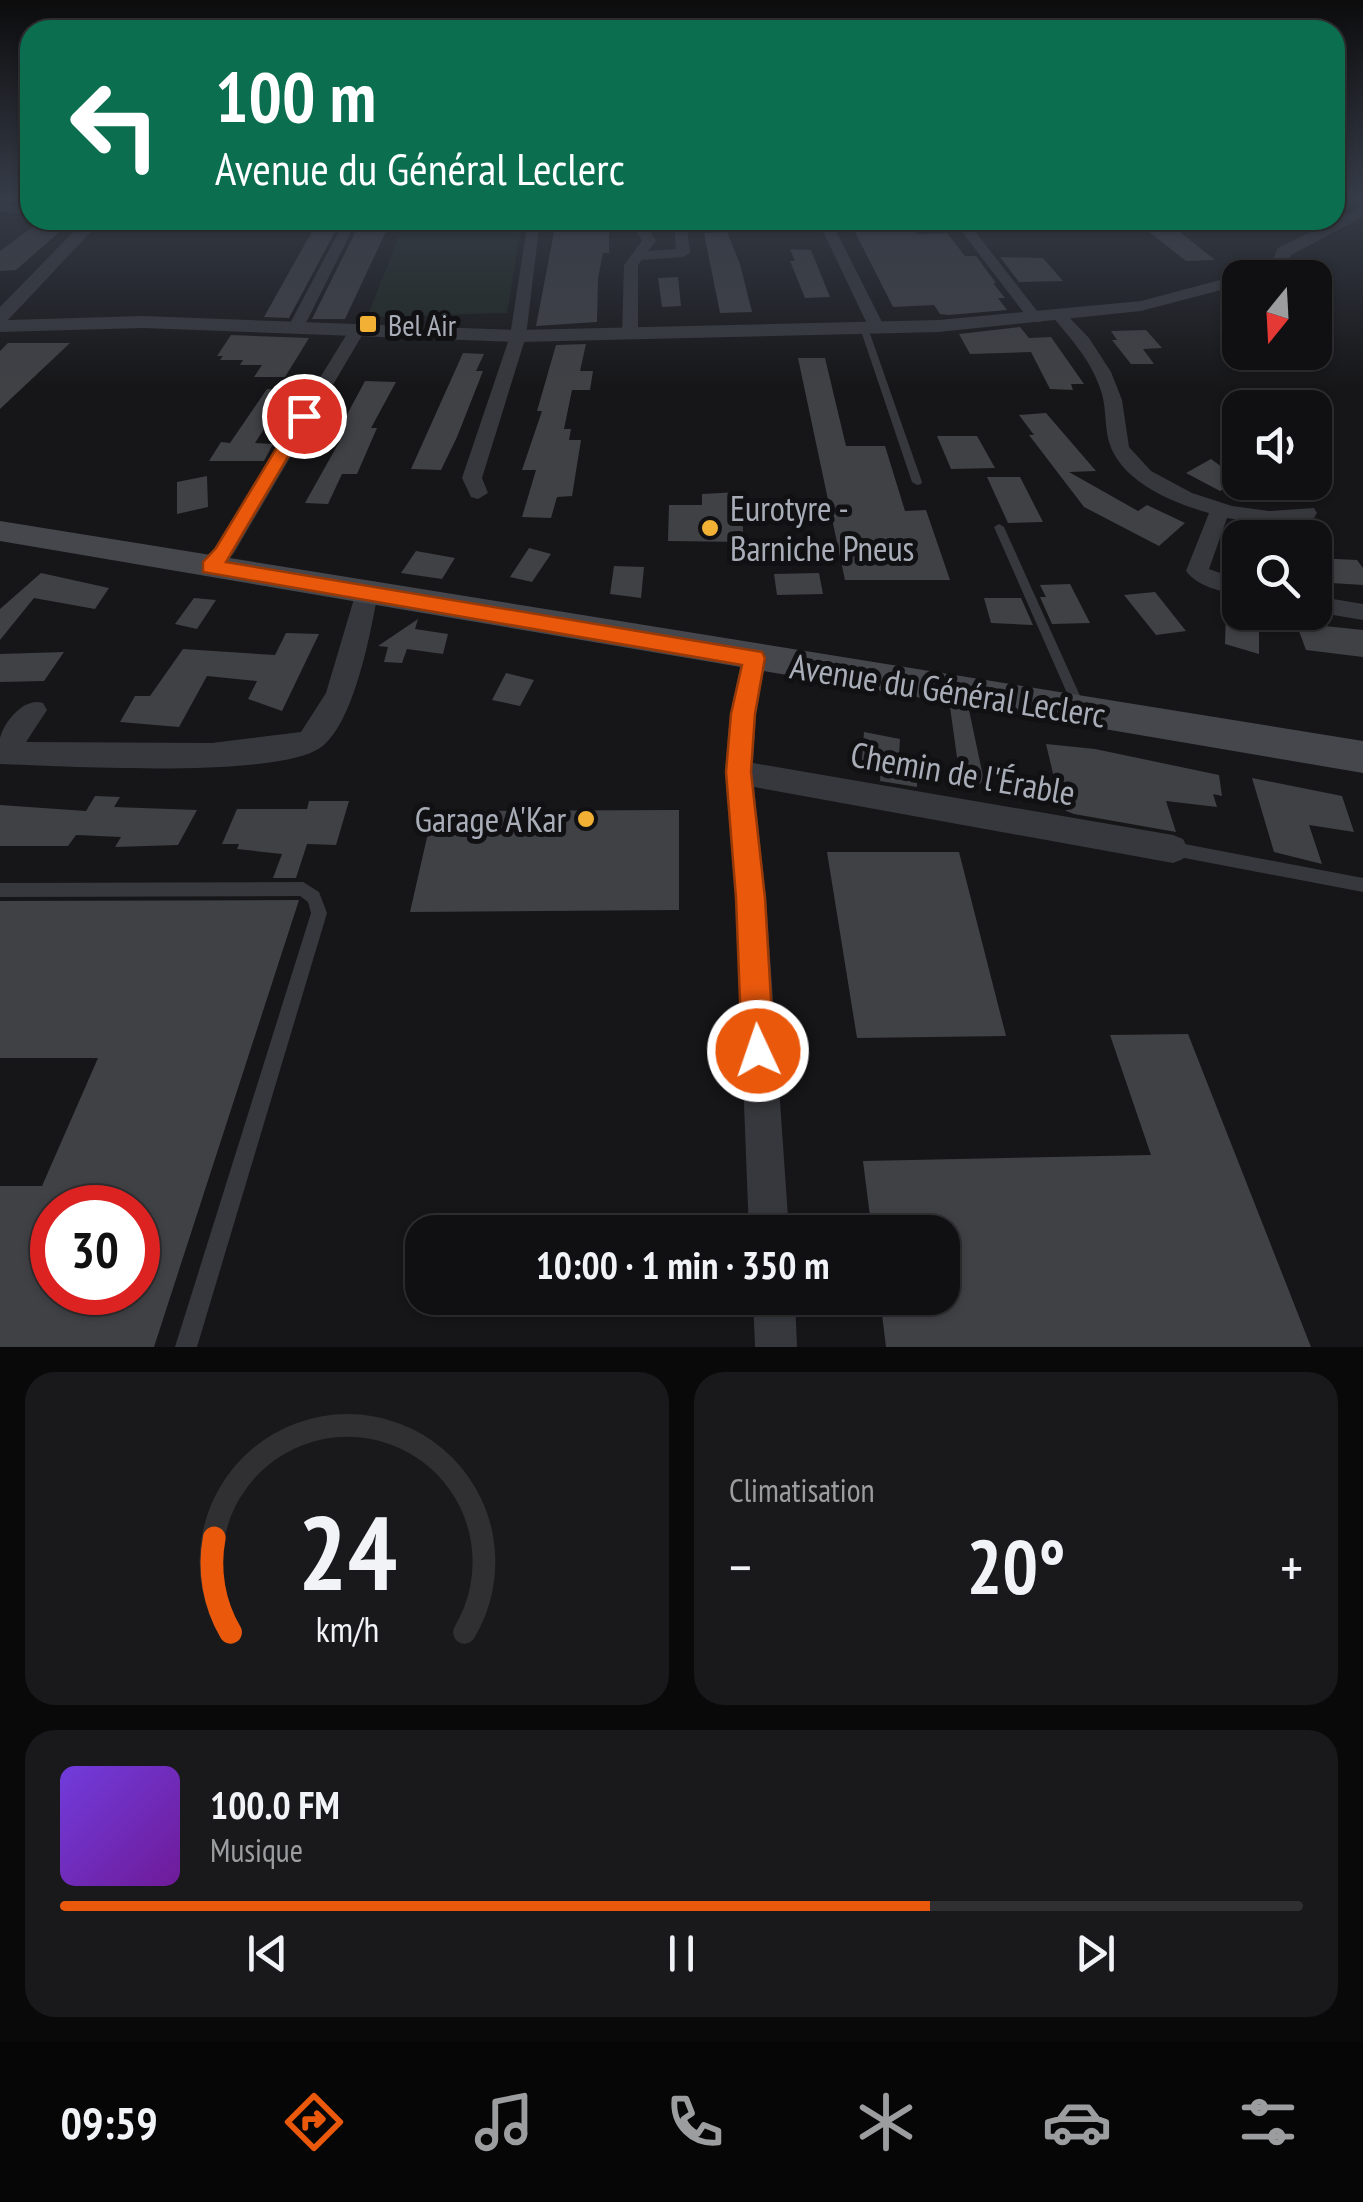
<!DOCTYPE html>
<html lang="fr">
<meta charset="utf-8">
<style>
body{margin:0;font-family:"PT Sans Narrow",sans-serif;background:#19191b;color:#f1f3f6;height:100vh;display:flex;flex-direction:column;font-size:38px;white-space:nowrap}
*{box-sizing:border-box;margin:0}
p{font-size:32px;color:#9c9d9f}
.icon{flex:none;width:55px;height:55px;fill:none;stroke:currentColor;stroke-width:2;stroke-linecap:round;stroke-linejoin:round}
.map{position:relative;height:1347px;overflow:hidden}
.details{display:flex;flex-direction:column;gap:25px;padding:25px;background:#09090a;flex:1}
.details>*{flex:none}
.top-card{position:absolute;left:20px;top:20px;width:1325px;height:210px;border-radius:30px;box-shadow:0 2px 8px #0004,0 0 0 2px #303032;background:#0b6e4f;color:#fff;overflow:hidden}
.needle{width:65px;rotate:198deg}
.buttons{position:absolute;left:1222px;top:260px;display:grid;gap:20px}
.buttons a{display:grid;place-items:center;width:110px;height:110px;border-radius:20px;background:#101012;box-shadow:0 2px 8px #0004,0 0 0 2px #303032;font-size:50px}
.speed{position:absolute;left:30px;top:1185px;display:flex;gap:20px;font-size:50px;font-weight:700;text-align:center}
.speed>*{display:grid;place-content:center;width:130px;height:130px;border-radius:50%;background:#101012;box-shadow:0 2px 8px #0004,0 0 0 2px #303032;line-height:1}
.speed .limit{border:15px solid #d22;background:#fff;color:#111}
.pin{position:absolute;display:grid;place-items:center;width:85px;height:85px;color:#fff;margin:-42px;border:5px solid #fff;border-radius:50%;box-shadow:0 2px 10px #0007}
.me{position:absolute;width:110px;margin:-55px;rotate:357deg;stroke-linejoin:round;filter:drop-shadow(0 0 8px #0008)}
.turn{display:flex;align-items:center;gap:35px;height:210px;padding:0 30px;font-size:45px}
.turn .icon{width:130px;height:130px;stroke-width:2.5}
.turn b{display:block;font-size:70px;line-height:85px}
.big{font-size:75px;font-weight:800;line-height:1.1}
.details .card{flex:1;display:flex;flex-direction:column;justify-content:center;gap:15px;min-width:0;padding:0 35px;border-radius:30px;background:#19191b}
.details .dial{align-items:center;gap:0}
.dial svg{height:260px;overflow:visible;fill:none;stroke:#303032;stroke-width:7;stroke-linecap:round;text-anchor:middle}
.dial text{fill:#f1f3f6;stroke:none}
.song{display:flex;align-items:center;gap:30px}
.cover{width:120px;height:120px;border-radius:15px;background:linear-gradient(135deg,hsl(260 70% 55%),hsl(280 70% 35%))}
.played{height:10px;border-radius:5px;background:linear-gradient(90deg,#ea580c 70%,#303032 70%)}
.keys{display:flex;justify-content:space-around;direction:ltr}
.heat{display:flex;justify-content:space-between;align-items:center;font-size:55px;direction:ltr}
.details .tiles{flex:1;display:grid;gap:25px;grid-template-columns:1fr 1fr}
.card:last-child{grid-column:span 2}
.trip{position:absolute;left:405px;top:1215px;width:555px;height:100px;border-radius:30px;background:#101012;box-shadow:0 2px 8px #0004,0 0 0 2px #303032;font-weight:800;line-height:100px;text-align:center}
.tabs{display:flex;height:160px;justify-content:space-around;align-items:center;background:#060607;color:#9c9d9f}
.tabs .icon{width:70px;height:70px}
.tabs .on{color:#ea580c}
.tabs b{font-size:45px;color:#f1f3f6}
.map>svg:first-child{display:block}
.green{fill:#1e261f}
.building{fill:#404145;fill-rule:evenodd}
.lines{fill:none;stroke-linecap:round;stroke-linejoin:round}
.service{fill:#37383d;fill-rule:evenodd}
.minor{fill:#37383d;fill-rule:evenodd}
.tertiary{fill:#37383d;fill-rule:evenodd}
.secondary{fill:#45474d;fill-rule:evenodd}
.route{fill:#ea580c;stroke:#983908;stroke-width:2.5}
.poi-dot{fill:#f2b134;stroke:#111113;stroke-width:4}
.labels{text-anchor:middle;dominant-baseline:central;stroke-width:10;stroke-linejoin:round;paint-order:stroke}
.far-poi-label{font-size:30px;fill:#a8adb8;stroke:#111113;text-anchor:start}
.poi-label{font-size:35px;fill:#a8adb8;stroke:#111113;text-anchor:start}
.street-label{font-size:35px;fill:#a8adb8;stroke:#111113}
</style>
<div class="map">
<svg width="1363" height="1347" viewBox="0 0 1363 1347">
<rect width="100%" height="100%" fill="#161618"/>
<path class="green" d="M522,221l-15,92 -140,4 37,-93z"/>
<path class="building" d="M42,220h31l-57,50 -16,1v-20z
M590,220h19v33h-6l-5,25 -1,44 -61,4 18,-94 36,-1z
M1134,220h31l50,40 -29,1z
M359,225h30l-44,94h-33z
M315,226h23l-49,92 -25,-1z
M914,230l2,4 31,-1 18,23h11l20,27h-3l12,15h-7l9,12 -58,5 -9,-1 -6,-9 -41,2 -38,-75z
M727,232l13,32 12,48 -32,1 -16,-80z
M790,249l21,1 19,47 -25,1 -15,-37h5z
M1000,257l43,1 20,23 -44,1z
M678,277l3,29 -19,1 -4,-29z
M1020,327l9,11 22,-1 33,47h-13l2,6 -23,-1 -19,-37 -61,2 -11,-20z
M1146,330l16,18 -19,1 11,15h-23l-19,-24h5l-6,-9z
M231,335l78,3 -24,39h-31l8,-12h-22l3,-5h-23l3,-4h-6z
M8,343h62l-70,66v-58z
M586,344l-6,27h13l-3,19h-18l-8,39h7l-2,11h12l-9,56 -15,1 -6,21 -29,-1 14,-47h-14l20,-59h-5l19,-66z
M463,353l21,1 -8,17h7l-26,66 -16,33 -30,-1z
M798,358h27l21,88h39l20,65 21,-1 24,70h-105z
M365,381l31,1 -25,46h6l-20,46h-15l-14,30 -23,-1 37,-66h-7z
M267,389l22,1 -34,53 18,1 -9,17h-55l12,-19 9,1z
M1046,413l50,58 -27,1 69,39 9,-6 38,18 -26,23 -75,-39 -55,-72h5l-15,-20z
M937,436h40l18,32 -44,1z
M1240,458v22l-20,11 -34,-18 25,-14 11,8z
M207,476l1,31 -31,7v-32z
M987,477h33l23,45 -35,1z
M740,492l4,50 -76,-1 1,-36h33v-11z
M529,548l22,6 -19,28 -22,-5z
M416,551l39,7 -13,21 -41,-6z
M1315,558l42,2 6,8v17l-48,-3z
M614,566l30,1 -3,31 -31,-4z
M41,573l68,15 -14,21 -61,-11 -34,42v-31z
M819,573l4,21 -46,1 -3,-21z
M1070,584l20,39 -38,1 -12,-27h6l-6,-12z
M1155,592l31,39 -30,4 -32,-40z
M194,598l22,2 -19,29 -22,-5z
M984,598h37l12,27 -42,-2z
M1226,612h33v42l-34,-10z
M418,619l-3,10 33,5 -5,20 -36,-5 -5,14 -18,-1 4,-15 -10,-1z
M1296,623l67,7v27l-57,-7z
M286,633l33,1 -37,77 -34,-12 9,-18 -50,-5 -28,51 -59,-5 15,-26h15l33,-47 92,6z
M64,652l-20,29 -44,1v-28z
M506,673l28,7 -14,26 -28,-6z
M950,707l19,3 15,71 -5,3 -18,2z
M864,732l36,7 -1,16 18,4v28l-37,-6 1,-18 -19,-3z
M1046,744l49,5 124,26 3,21 -9,-2 4,13 -51,-6 10,31 -102,-18 -8,-3 -6,-24 -4,-1z
M1252,778l90,18 12,36 -45,-7 13,39 -48,-12z
M95,796l25,1 -6,10 83,3 -19,35 -63,2 6,-10 -45,-2 -8,11h-68v-41l86,6z
M309,801h40l-13,44 -29,-1 -11,34h-23l9,-24 -45,-5 2,-5h-17l15,-35h70z
M679,810v100l-269,2 23,-101z
M827,852h132l47,184 -149,2z
M299,900l-145,447h-154v-161h42l56,-128h-98v-157zM52,1208h86v84h-86z
M1188,1034l123,313h-425l-6,-49h62v-66h-70l-9,-71 288,-6 -41,-120z"/>
<g class="lines">
<path class="service" d="M861,326l7,2 54,154 -1,2 -4,1 -5,-3 -52,-154z
M999,524l5,3 82,182 -1,4h-10l-1,-4 -80,-182z
M1174,842l189,36v14l-189,-36 -5,-2 -2,-5 2,-5z
M303,882l16,10 8,21 -130,434h-22l136,-434 -3,-11 -8,-6 -300,1v-14z"/>
<path class="minor" d="M0,204l30,2v8l-30,-2z
M345,220h12l-54,109 -14,3 -2,-3z
M528,220h12l-14,116 -44,142 6,15 -10,6 -7,-2 -9,-19 48,-142z
M636,220h12l-1,5 9,16 -8,10 28,-2 -2,-29h12l4,33 -7,4 -41,3 -4,5v69l-8,5 -8,-5 2,-69 18,-24 -9,-16z
M841,220h91l-6,4 -79,3 -11,4 49,97 -2,3 -14,-3 -47,-99z
M953,220h13l75,96v6h-10z
M1055,313h10l24,25 22,34 11,28 7,47 22,24 41,22 40,13 37,5 45,-3 3,5 -3,5 -45,7 -42,-7 -18,51 31,11v16c-20,-6 -41,-8 -54,-25l23,-58c-36,-10 -88,-31 -100,-71 -5,-18 -2,-36 -9,-54 -10,-29 -29,-49 -48,-72z
M350,329l14,3 -130,221 -16,19h-16l-3,-5 16,-19z
M367,584l11,8c-7,39 -24,133 -58,156 -47,31 -256,18 -320,16 0,-7 0,-19 0,-26 5,-18 25,-41 43,-35l4,7 -21,32 186,1 89,-11 25,-39 30,-101z
M1315,596l48,8v16l-48,-8z
M754,649l9,2 3,7 -10,57 -3,48 420,72 10,4 5,10 -5,10 -10,4 -419,-76 12,111 23,334h-40l-13,-334 -11,-126 5,-57 12,-57 3,-7z
M753,1298h42l2,49h-42z"/>
<path class="tertiary" d="M1363,206v11l-72,38c-8,20 -31,23 -51,23v7l-99,26 -202,21 -421,10 -375,-14 -143,4v-25l85,-87h17l-94,100 135,-4 375,14 421,-10 202,-19 98,-26 34,-16 5,-11z"/>
<path class="secondary" d="M0,521l1363,220v32l-1363,-232z"/>
</g>
<linearGradient id="sky" x2="0" y2="1"><stop stop-color="#0c0c0d"/><stop offset="0.51" stop-color="#363c48"/><stop offset="1" stop-color="#363c48" stop-opacity="0"/></linearGradient>
<rect width="1363" height="388" fill="url(#sky)"/>
<path class="route" d="M304,411l8,5 -86,146 536,90 3,6 -10,56 -4,58 14,126 9,153 -5,11 -11,5 -12,-5 -4,-11 -6,-153 -10,-126 5,-58 11,-49 -539,-93v-10l13,-14 80,-132z"/>
<g class="poi-dot">
<rect x="358" y="314" width="20" height="20" rx="5"/>
<circle cx="710" cy="528" r="10"/>
<circle cx="586" cy="819" r="10"/>
</g>
<g class="labels">
<g class="far-poi-label">
<text x="388" y="324">Bel Air</text>
</g>
<g class="poi-label">
<text x="730" y="508">Eurotyre -<tspan x="730" dy="40">Barniche Pneus</tspan></text>
<text x="566" y="819" text-anchor="end">Garage A'Kar</text>
</g>
<g class="street-label">
<text transform="translate(948 690) rotate(9)">Avenue du Général Leclerc</text>
<text transform="translate(963 773) rotate(10)">Chemin de l'Érable</text>
</g>
</g>
</svg>
<div class="buttons">
<a><svg class="needle" viewBox="-14 -14 28 28"><path d="M0-13l5 13h-10z" fill="#e53935"/><path d="M0 13l5-13h-10z" fill="#9c9d9f"/></svg></a>
<a><svg class="icon" aria-label="sound" viewBox="0 0 24 24"><path d="M4 9h4l5-4v14l-5-4H4zM17 9q2 3 0 6"/></svg></a>
<a><svg class="icon" aria-label="search" viewBox="0 0 24 24"><circle cx="10" cy="10" r="6"/><path d="M15 15l6 6"/></svg></a>
</div>
<div class="speed"><div class="limit">30</div></div>
<div class="pin" style="left:304px;top:416px;background:#d93025"><svg class="icon" aria-label="arrive" viewBox="0 0 24 24"><path d="M6 21V4h12l-3 4 3 4H6"/></svg></div>
<svg class="me" style="left:758px;top:1051px" viewBox="-20 -20 40 40"><circle r="17" fill="#ea580c" stroke="#fff" stroke-width="3"/><path d="M0-11L8 9 0 5-8 9z" fill="#fff"/></svg>
<div class="trip">10:00 · 1 min · 350 m</div>
<div class="top-card">
<div class="turn"><svg class="icon" aria-label="left" viewBox="0 0 24 24"><path d="M17 20v-9H6M10 6l-5 5 5 5"/></svg><div><b>100 m</b>Avenue du Général Leclerc</div></div>
</div>
</div>
<section class="details">
<div class="tiles">
<div class="card dial"><svg viewBox="0 0 100 80">
<path d="M14 69A42 42 0 1 1 86 69"/>
<path d="M14 69A42 42 0 0 1 9 40" stroke="#ea580c"/>
<text x="50" y="56" font-size="32" font-weight="700">24</text>
<text x="50" y="72" font-size="11">km/h</text>
</svg></div>
<div class="card"><p>Climatisation</p>
<div class="heat"><a>−</a><b class="big">20°</b><a>+</a></div>
</div>
<div class="card">
<div class="song"><i class="cover"></i><div><b>100.0 FM</b><p>Musique</p></div></div>
<div class="played"></div>
<div class="keys"><svg class="icon" aria-label="previous" viewBox="0 0 24 24"><path d="M18 5L8 12l10 7zM5 5v14"/></svg><svg class="icon" aria-label="pause" viewBox="0 0 24 24"><path d="M8 5v14M16 5v14"/></svg><svg class="icon" aria-label="next" viewBox="0 0 24 24"><path d="M6 5l10 7-10 7zM19 5v14"/></svg></div>
</div>
</div>
</section>
<nav class="tabs">
<b>09:59</b>
<svg class="icon on" aria-label="directions" viewBox="0 0 24 24"><path d="M12 3l9 9-9 9-9-9zM9 14v-3h6M13 9l2 2-2 2"/></svg>
<svg class="icon" aria-label="music" viewBox="0 0 24 24"><path d="M9 18V5l10-2v13"/><circle cx="6" cy="18" r="3"/><circle cx="16" cy="16" r="3"/></svg>
<svg class="icon" aria-label="phone" viewBox="0 0 24 24"><path d="M5 4h4l2 5-3 2q2 4 5 5l2-3 5 2v4C11 20 4 13 5 4z"/></svg>
<svg class="icon" aria-label="climate" viewBox="0 0 24 24"><path d="M12 3v18M4 7l16 10M4 17L20 7"/></svg>
<svg class="icon" aria-label="car" viewBox="0 0 24 24"><path d="M5 17H2v-5l4-1 3-4h7l3 4 3 1v5h-3M9 17h6M6 11h13"/><circle cx="7" cy="17" r="2"/><circle cx="17" cy="17" r="2"/></svg>
<svg class="icon" aria-label="filters" viewBox="0 0 24 24"><path d="M4 7h16M4 17h16"/><circle cx="9" cy="7" r="2"/><circle cx="15" cy="17" r="2"/></svg>
</nav>
